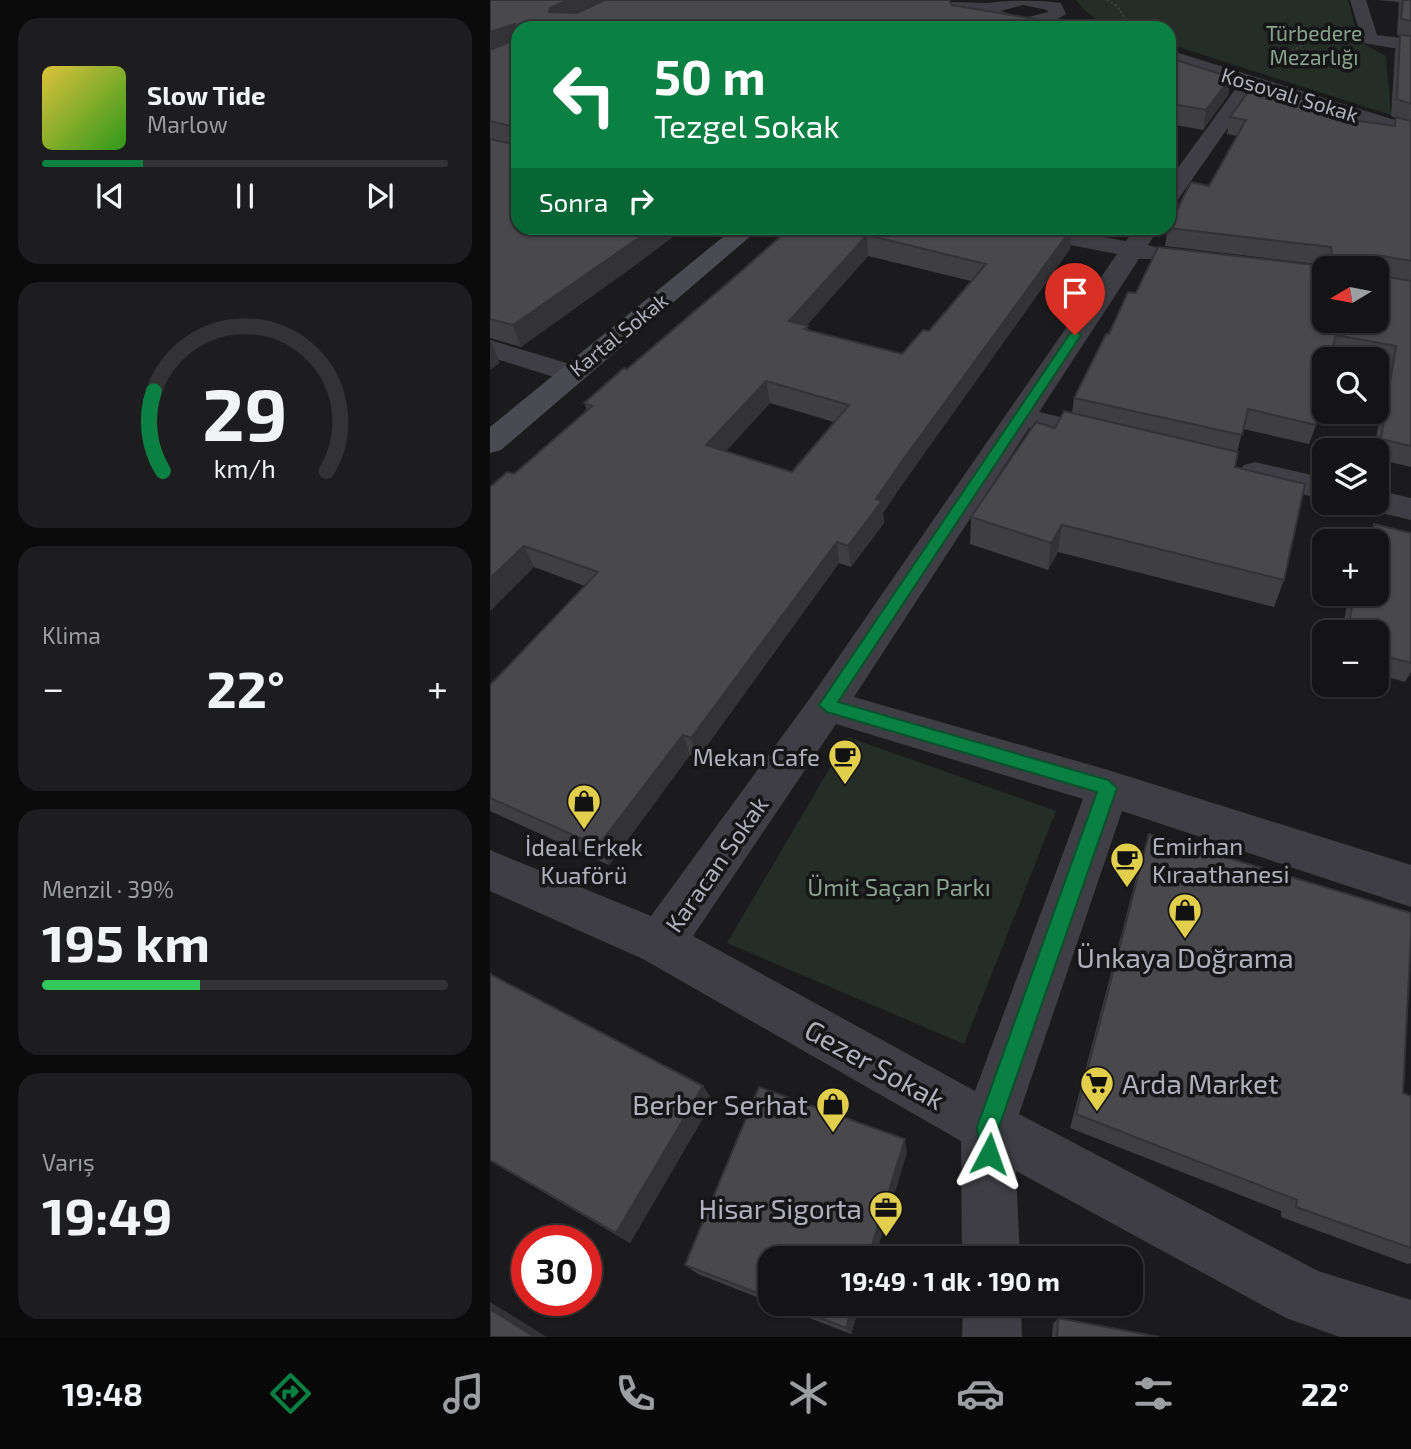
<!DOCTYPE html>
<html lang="tr">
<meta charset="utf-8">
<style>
body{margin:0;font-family:"Exo 2",sans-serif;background:#1d1d1f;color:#f1f3f6;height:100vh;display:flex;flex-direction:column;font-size:26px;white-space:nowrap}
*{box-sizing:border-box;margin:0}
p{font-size:23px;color:#9d9ea1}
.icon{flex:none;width:38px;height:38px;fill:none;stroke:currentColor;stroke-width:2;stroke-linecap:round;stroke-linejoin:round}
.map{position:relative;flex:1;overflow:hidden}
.details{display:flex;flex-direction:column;gap:18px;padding:18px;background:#0b0b0c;width:490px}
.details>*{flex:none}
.banner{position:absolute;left:21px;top:21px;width:665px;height:214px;border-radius:21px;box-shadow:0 2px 5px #0004,0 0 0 2px #333335;background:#0b8043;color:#fff;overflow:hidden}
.needle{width:46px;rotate:260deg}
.tools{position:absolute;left:822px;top:256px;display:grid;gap:14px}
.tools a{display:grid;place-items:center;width:77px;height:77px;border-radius:14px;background:#141416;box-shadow:0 2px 5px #0004,0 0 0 2px #333335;font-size:35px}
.speed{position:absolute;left:21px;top:1225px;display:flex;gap:14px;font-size:35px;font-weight:700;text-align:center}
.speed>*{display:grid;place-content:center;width:91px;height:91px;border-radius:50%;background:#141416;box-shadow:0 2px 5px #0004,0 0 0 2px #333335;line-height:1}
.speed .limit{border:10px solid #d22;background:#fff;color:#111}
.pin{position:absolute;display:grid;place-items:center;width:60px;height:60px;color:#fff;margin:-72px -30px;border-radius:50% 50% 50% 0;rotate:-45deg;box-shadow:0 0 7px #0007}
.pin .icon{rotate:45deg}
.me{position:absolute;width:77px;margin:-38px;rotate:4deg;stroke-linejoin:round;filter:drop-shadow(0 0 5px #0008)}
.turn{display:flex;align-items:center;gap:24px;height:147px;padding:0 28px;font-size:32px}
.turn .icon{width:91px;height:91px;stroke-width:2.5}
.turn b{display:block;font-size:49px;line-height:60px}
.then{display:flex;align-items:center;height:66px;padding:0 28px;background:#0003;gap:14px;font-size:26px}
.big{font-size:52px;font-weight:700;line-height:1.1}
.details .tile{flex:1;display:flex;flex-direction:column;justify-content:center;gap:10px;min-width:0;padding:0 24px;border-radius:21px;background:#1d1d1f}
.details .dial{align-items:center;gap:0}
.dial svg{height:182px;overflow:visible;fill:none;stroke:#333335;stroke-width:7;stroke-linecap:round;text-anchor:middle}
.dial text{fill:#f1f3f6;stroke:none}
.song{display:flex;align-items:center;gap:21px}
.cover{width:84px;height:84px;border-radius:10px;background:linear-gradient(135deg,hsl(50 70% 55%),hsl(110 70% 35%))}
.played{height:7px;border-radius:4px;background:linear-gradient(90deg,#0b8043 25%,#333335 25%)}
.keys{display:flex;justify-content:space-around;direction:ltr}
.heat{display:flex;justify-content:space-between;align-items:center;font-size:38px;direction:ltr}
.charge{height:10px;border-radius:5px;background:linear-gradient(90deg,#34c759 39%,#333335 0)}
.trip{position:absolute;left:268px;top:1246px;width:385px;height:70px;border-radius:21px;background:#141416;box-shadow:0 2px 5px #0004,0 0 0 2px #333335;font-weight:700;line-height:70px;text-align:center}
.dock{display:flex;height:112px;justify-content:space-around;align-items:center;background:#080809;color:#9d9ea1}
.dock .icon{width:49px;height:49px}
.dock .current{color:#0b8043}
.dock b{font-size:32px;color:#f1f3f6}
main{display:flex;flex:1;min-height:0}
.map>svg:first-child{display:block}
.green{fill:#252d27}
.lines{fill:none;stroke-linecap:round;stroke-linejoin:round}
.path{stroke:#424348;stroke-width:2;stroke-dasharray:2 2.5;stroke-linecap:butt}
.street{fill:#3e3e44;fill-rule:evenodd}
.secondary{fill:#4a4b51;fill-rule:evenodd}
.wall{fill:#3f3e42;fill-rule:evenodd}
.shaded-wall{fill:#333236}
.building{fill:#49484d;stroke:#333236;stroke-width:2;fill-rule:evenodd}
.route{fill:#0b8043;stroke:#07532c;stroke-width:2}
.labels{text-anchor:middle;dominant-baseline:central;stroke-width:7;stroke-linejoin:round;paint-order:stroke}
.far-park-label{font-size:21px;fill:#88a48f;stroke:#161618}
.far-street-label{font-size:21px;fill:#afb0bb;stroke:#161618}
.poi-label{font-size:24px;fill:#afb0bb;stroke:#161618;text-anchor:end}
.street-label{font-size:24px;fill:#afb0bb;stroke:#161618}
.park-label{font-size:24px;fill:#88a48f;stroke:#161618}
.near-poi-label{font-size:28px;fill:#afb0bb;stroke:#161618;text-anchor:end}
.near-street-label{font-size:28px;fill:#afb0bb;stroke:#161618}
</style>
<main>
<section class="details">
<div class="tile">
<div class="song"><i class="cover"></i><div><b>Slow Tide</b><p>Marlow</p></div></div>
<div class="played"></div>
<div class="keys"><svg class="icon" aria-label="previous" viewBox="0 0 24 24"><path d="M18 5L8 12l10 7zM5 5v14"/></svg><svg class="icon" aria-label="pause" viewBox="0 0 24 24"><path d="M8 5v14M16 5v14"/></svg><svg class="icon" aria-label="next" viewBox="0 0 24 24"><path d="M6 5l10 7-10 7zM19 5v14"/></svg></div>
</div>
<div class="tile dial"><svg viewBox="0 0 100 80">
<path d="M14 69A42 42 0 1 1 86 69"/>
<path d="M14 69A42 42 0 0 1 10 34" stroke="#0b8043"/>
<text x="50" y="56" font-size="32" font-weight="700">29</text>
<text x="50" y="72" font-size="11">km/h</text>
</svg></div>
<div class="tile"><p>Klima</p>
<div class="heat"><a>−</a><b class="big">22°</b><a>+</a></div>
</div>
<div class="tile"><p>Menzil · 39%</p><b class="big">195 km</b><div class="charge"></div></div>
<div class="tile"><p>Varış</p><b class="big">19:49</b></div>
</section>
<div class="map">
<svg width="921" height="1337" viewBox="0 0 921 1337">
<rect width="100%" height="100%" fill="#1b1b1d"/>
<path class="green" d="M586,0h272l11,41 27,15 5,59 -222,-71v-16c-42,0 -64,8 -93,-28z
M358,737l208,74 -92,233 -237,-101z"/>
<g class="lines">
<path class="path" d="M617,0l10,6 15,22
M798,53l45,-25"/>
<path class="street" d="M386,0l112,3c20,-3 53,-3 73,0l5,11 -18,11 -30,3 -18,-4 -17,-11 -99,-8zM533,5l24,5 1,2 -24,6 -23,-7z
M860,0h16l11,35 34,4v12l-48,-8z
M679,50l242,75v13l-156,-49 -78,112 -8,2v-23l70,-96 -70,-22z
M516,228h48l72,13 9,-13h24l-11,17 14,4 4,5 -4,5h-23l-100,153 80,19 5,7 -5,7 -11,3 -79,-20 -175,269 254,73 303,95v42l-289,-96 -103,303 299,157 93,29v37h-71l-54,-19 -270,-147 4,87h-58l-1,-117 -318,-182 -153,-68v-41l161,66 162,-222 304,-440 -99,-19 -9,-2zM346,724l247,75 -108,292 -282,-155z
M0,340l90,27 4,6 -4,6 -10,3 -80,-25z
M765,462l70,16v22l-81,-21 -5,-7 5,-7z
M887,490l34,8v22l-46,-11 -4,-7h16z
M473,1304h58l1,33h-60z"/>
<path class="secondary" d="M244,228h26l-259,222 -11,3v-26z"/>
</g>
<path class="wall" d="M0,0l28,28 123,233 -120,86 -31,-9z
M888,0h33v467l-34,-8v-9h-3l15,-84 -12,-3v-4h-24l-22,-5 -15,71 -7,19 -66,-15 -6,23 -2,15 49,113 -10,27 -216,-55 -10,18 -78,-26 1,-27 84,-89 17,-15 2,-15 35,-64 27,-41 189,-27v-1l-160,-19 3,-18 41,-42 28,-50 -10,-2 3,-17 109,1 54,8 2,-8 -4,-2 4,-65 5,-15 -3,-1 2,-33z
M679,58l62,19 -3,18 -25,35 -34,-6z
M300,228h282l-2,21 -169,237 -18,27 1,10 -33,44 -12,-4 -141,195 -8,-3 -81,110 -119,-54v-126l95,-99 -51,-19 -44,44v-124l24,-13 73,-64 -3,-7 43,-34 118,-101zM378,256l103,25 -42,50 -27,23 -94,-24 -1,-5zM280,403l64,19 -42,50 -66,-21z
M884,524l37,9v139l-6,10 -28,-8v-42h-35l5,-27 5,-12h25v-52h-10z
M659,834l254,259 8,3v167l-3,1 -127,-47v-6l-211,-83 72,-272z
M0,974l213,112 10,15 -83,142 -140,-82z
M417,1153l-137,105v44l-72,-28 -13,-9z
M283,1304h87l-9,30z
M568,1318l101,19h-107l1,-13z"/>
<path class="shaded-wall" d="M78,0h42l-55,26 -6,-14 1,-4z
M25,24l3,18 -28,10v-20z
M741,77l-3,18 -25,35 3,-20z
M683,104l-3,19 -1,1v-15z
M163,228h32l-44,33 -120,86 -8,-22z
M582,228l-2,21 -169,237 -18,27 1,10 -33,44 -3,-21 28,-47 24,-35z
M377,235l1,21 -76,86 -3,-21z
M1,341l9,22 -10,7v-28z
M276,381l4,22 -58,64 -6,-22z
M572,525l-4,27 -10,18 3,-27z
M347,542l2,21 -141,195 -7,-20z
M34,546l10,21 -44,44v-33z
M193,735l7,20 -81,110 -11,-19z
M213,1086l10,15 -83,142 -14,-10z
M415,1139l2,14 -32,105h-7z
M0,1302l57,35h-12l-45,-28z
M363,1304h7l-9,30 -5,-6z"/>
<path class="building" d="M0,0h78l-18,8 -1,4 28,1 28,-13h344l3,5 83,14 37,9h-554v200h135l-140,97 -23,-6v-180l23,5 1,-17 -24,-6v-71l23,-10 2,-16 -25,8z
M913,0h8v21l-10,-2z
M910,35l11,1v68l-14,-5z
M679,58l62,19 -25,33 -33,-6 -4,5z
M763,85l87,26 -1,7 56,8 1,-9 15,4v140l-29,-5v20l29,5v165l-30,-7 15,-93 -60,-11 -6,24h-5v27l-9,39 -68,-16 -6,26 -168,-37 32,-64h3l19,-42 8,1 22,-46 175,20 -2,-20 -163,-19 23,-46 18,4 37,-66 -16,-3zM835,268h52v52h-52z
M300,228h282l-172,236 -24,35 6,2 -34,45 -11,-4 -146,196 -8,-3 -85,111 -108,-48v-113l108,-113 -74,-26 -34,32v-91l17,-15 7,2 78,-68 -8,-3 40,-35 3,1 118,-101zM377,235l119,29 -57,67 -6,-1 -21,24 -98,-25 4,-3 -19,-5zM276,381l83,24 -57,67 -86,-27z
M574,411l174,41 -3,15 70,17 -21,96 -222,-55 -11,18 -80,-26 65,-95 19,6z
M884,524l37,9v130l-34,-9v-22h-29l6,-39h23v-52h-5z
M659,834l262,79v22l-8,158 8,3v152l-115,-41 1,-7 -221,-86z
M0,974l213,112 -87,147 -126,-73z
M269,1087l146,52 -37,119h-98v40l-85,-33z
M294,1304h69l-7,24z
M0,1309l45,28h-45z
M568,1318l101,19h-102z"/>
<path class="route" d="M585,331l6,4 -243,367 270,78 9,8 -118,339 1,27 -4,8 -7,3 -8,-3 -4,-35 120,-335 -270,-80 -8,-7 250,-370z"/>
<defs>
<g id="cafe-pin" transform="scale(1.75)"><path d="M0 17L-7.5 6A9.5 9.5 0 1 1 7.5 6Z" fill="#e2ce4d" stroke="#161618"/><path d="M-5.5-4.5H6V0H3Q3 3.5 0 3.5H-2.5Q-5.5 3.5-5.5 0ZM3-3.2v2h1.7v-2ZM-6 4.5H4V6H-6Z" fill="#111"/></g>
<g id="shop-pin" transform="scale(1.75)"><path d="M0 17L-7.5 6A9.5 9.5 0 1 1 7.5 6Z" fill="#e2ce4d" stroke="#161618"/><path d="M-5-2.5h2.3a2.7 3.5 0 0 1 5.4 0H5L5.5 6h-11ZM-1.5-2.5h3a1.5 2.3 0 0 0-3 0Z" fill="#111"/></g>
<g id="supermarket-pin" transform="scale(1.75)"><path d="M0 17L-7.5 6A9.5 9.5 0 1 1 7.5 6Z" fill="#e2ce4d" stroke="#161618"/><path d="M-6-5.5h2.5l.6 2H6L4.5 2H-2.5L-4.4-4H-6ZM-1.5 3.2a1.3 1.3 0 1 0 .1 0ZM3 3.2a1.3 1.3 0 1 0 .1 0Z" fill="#111"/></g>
<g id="office-pin" transform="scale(1.75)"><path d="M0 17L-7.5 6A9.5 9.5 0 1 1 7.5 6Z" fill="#e2ce4d" stroke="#161618"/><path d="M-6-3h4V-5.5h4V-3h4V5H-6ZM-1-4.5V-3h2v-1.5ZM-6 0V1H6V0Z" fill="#111"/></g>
</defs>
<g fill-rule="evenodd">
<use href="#cafe-pin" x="355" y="756"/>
<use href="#shop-pin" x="94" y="801"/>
<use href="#cafe-pin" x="637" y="859"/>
<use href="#shop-pin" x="695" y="910"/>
<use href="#supermarket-pin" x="607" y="1083"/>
<use href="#shop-pin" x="343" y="1104"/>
<use href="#office-pin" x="396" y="1208"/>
</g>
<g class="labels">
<g class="far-park-label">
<text x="824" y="32">Türbedere<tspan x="824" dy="24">Mezarlığı</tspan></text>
</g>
<g class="far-street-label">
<text transform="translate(800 94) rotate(17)">Kosovalı Sokak</text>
<text transform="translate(128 334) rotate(-39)">Kartal Sokak</text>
</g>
<g class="poi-label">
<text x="330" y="756">Mekan Cafe</text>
<text x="662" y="845" text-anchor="start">Emirhan<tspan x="662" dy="28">Kıraathanesi</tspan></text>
<text x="94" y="846" text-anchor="middle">İdeal Erkek<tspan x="94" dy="28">Kuaförü</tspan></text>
</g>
<g class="street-label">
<text transform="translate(226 864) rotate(-55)">Karacan Sokak</text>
</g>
<g class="park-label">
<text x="409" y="886">Ümit Saçan Parkı</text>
</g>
<g class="near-poi-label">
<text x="695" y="957" text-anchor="middle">Ünkaya Doğrama</text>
<text x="632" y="1083" text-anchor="start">Arda Market</text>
<text x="318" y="1104">Berber Serhat</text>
<text x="372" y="1208">Hisar Sigorta</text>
</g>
<g class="near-street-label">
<text transform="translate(385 1064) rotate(29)">Gezer Sokak</text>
</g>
</g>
</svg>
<div class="tools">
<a><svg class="needle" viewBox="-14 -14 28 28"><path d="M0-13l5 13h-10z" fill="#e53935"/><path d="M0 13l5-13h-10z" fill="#9d9ea1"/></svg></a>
<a><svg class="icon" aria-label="search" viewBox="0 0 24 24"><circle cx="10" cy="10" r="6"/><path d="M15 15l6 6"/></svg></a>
<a><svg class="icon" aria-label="layers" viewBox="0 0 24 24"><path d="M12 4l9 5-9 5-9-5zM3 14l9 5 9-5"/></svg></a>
<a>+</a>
<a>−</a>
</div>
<div class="speed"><div class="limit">30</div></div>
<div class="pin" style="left:585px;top:335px;background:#d93025"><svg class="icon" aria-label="arrive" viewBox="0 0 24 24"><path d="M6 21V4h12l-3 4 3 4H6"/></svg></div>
<svg class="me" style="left:499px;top:1154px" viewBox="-20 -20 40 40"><path d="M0-17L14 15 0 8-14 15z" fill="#0b8043" stroke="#fff" stroke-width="4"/></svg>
<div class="trip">19:49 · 1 dk · 190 m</div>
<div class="banner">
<div class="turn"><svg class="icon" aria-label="left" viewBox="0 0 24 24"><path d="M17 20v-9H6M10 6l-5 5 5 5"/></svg><div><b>50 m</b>Tezgel Sokak</div></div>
<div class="then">Sonra<svg class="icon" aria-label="right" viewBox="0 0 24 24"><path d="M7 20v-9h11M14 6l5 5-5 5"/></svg></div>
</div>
</div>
</main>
<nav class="dock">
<b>19:48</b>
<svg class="icon current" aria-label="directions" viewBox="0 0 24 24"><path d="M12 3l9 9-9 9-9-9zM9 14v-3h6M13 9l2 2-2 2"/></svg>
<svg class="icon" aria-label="music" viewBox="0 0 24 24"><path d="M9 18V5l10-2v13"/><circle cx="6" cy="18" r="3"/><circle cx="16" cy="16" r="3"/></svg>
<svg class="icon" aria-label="phone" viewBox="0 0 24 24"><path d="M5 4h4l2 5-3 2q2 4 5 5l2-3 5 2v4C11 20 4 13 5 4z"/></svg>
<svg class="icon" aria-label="climate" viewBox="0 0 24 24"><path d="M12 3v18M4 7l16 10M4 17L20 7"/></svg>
<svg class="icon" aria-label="car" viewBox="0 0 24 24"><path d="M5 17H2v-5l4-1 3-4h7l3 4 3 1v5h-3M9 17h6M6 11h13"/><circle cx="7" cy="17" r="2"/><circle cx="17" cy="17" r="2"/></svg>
<svg class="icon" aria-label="filters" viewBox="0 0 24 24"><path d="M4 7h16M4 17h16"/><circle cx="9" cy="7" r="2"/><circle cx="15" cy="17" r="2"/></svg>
<b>22°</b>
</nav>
